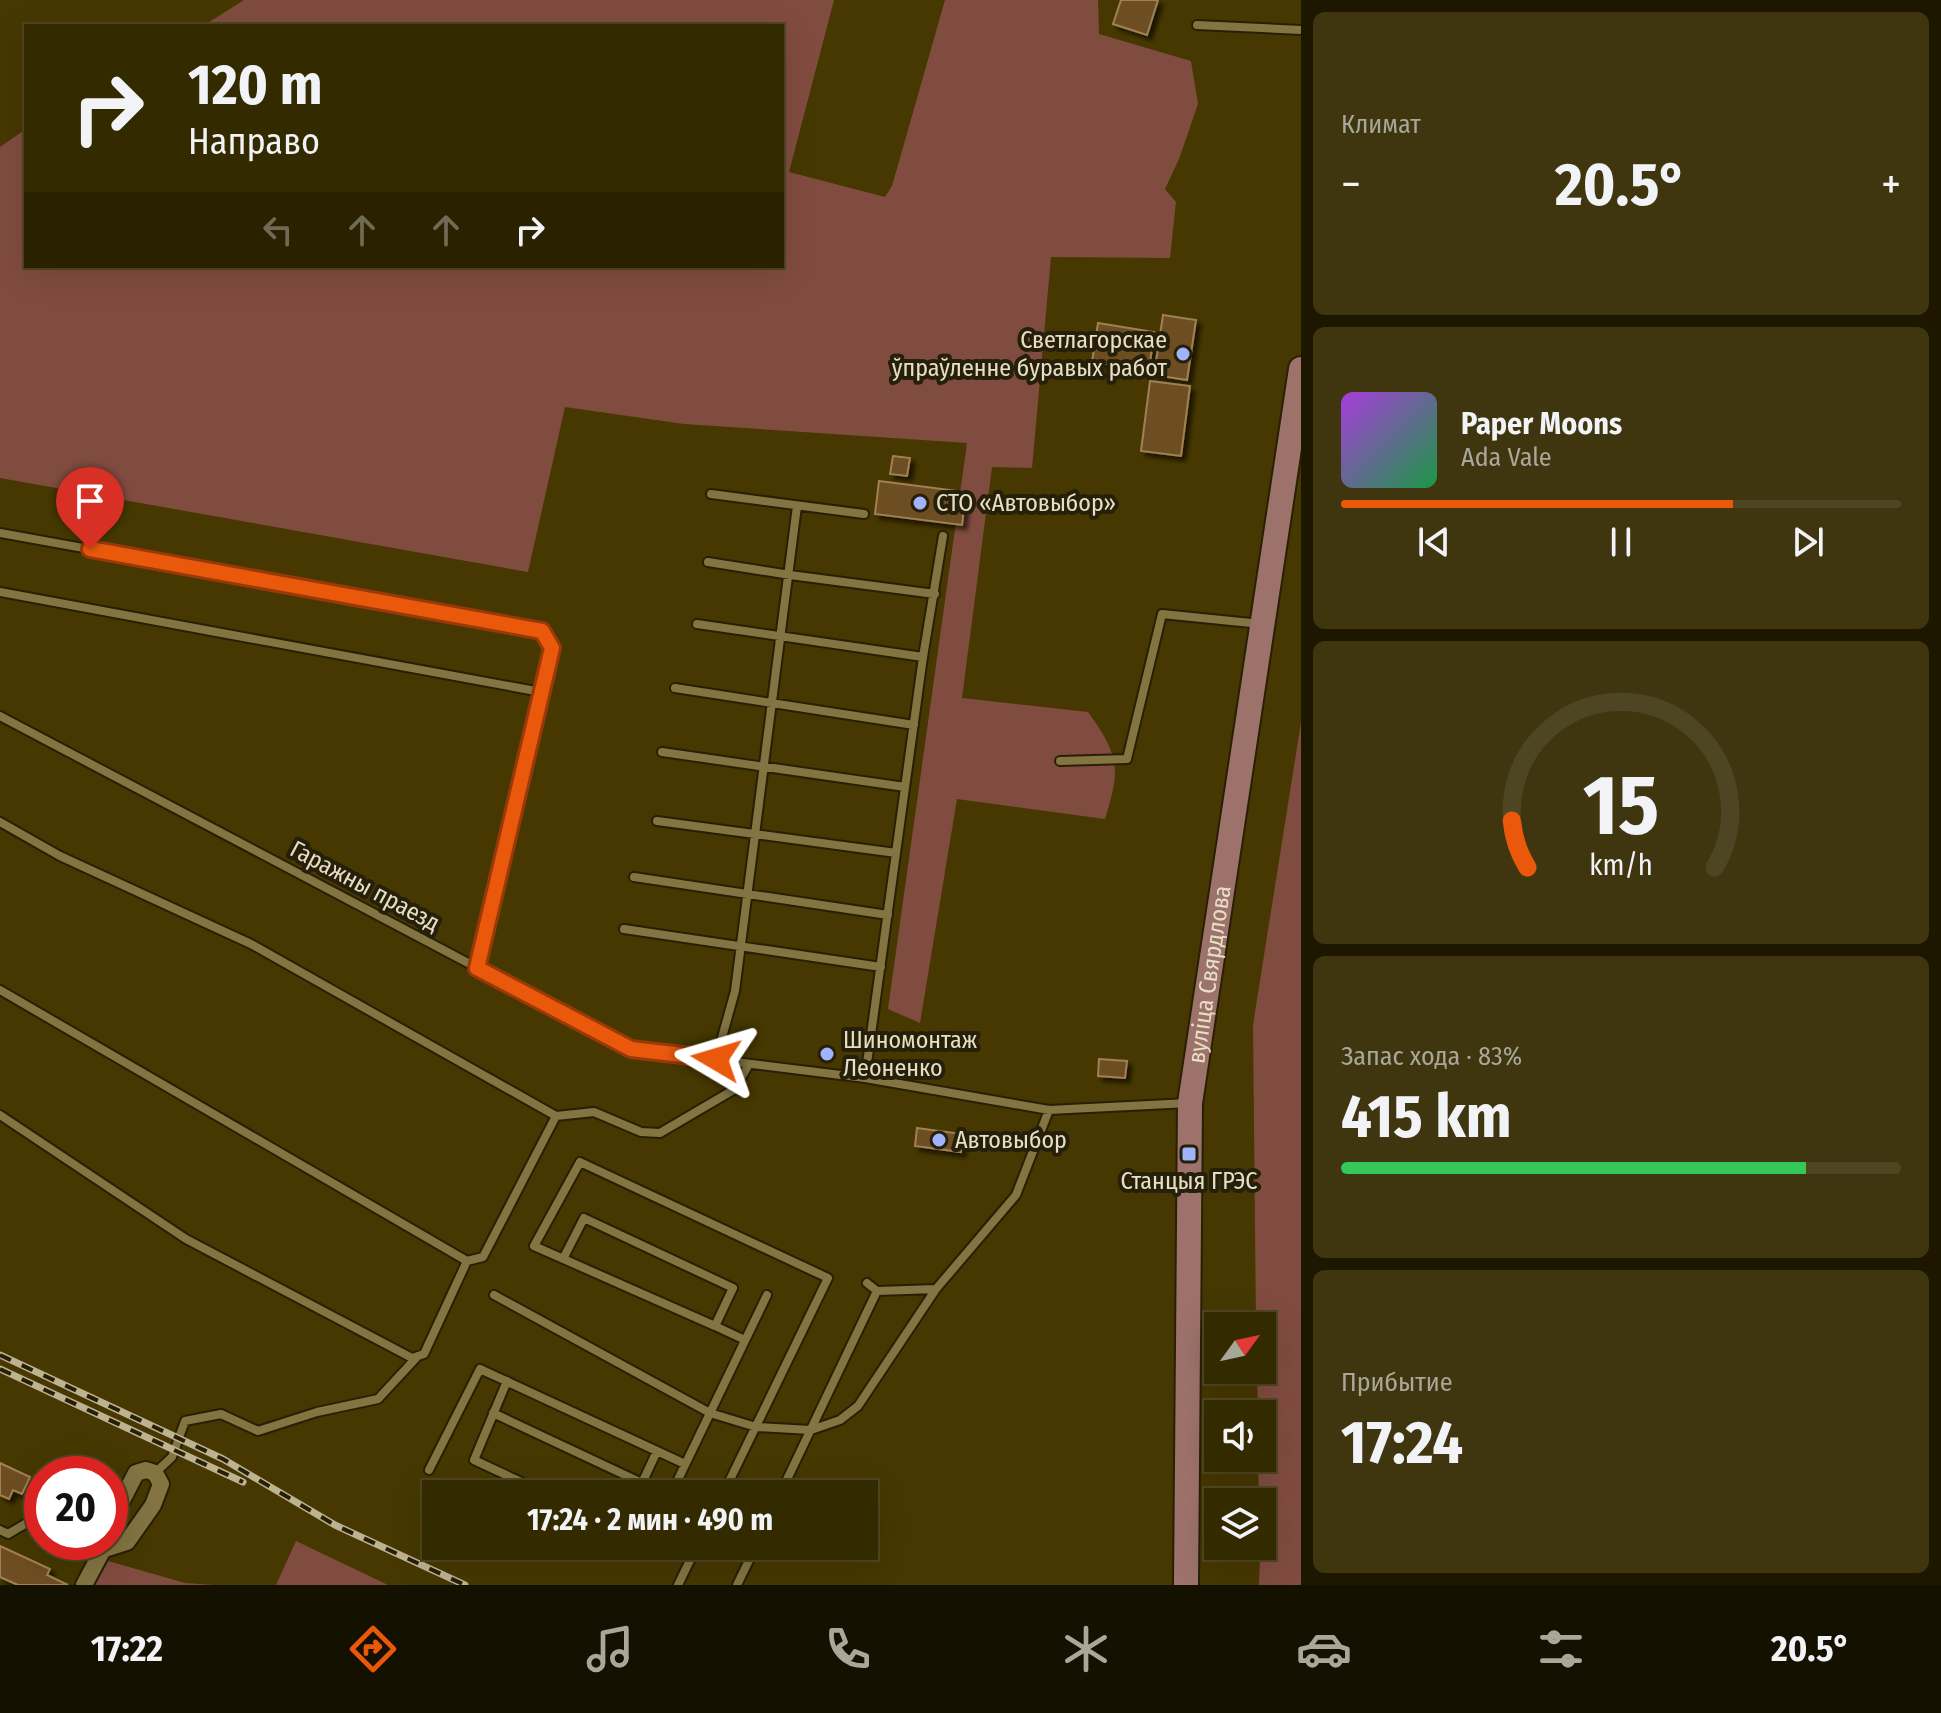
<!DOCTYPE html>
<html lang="ru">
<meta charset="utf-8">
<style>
body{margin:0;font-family:"Fira Sans Condensed",sans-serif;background:#3f360f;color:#f1f3f6;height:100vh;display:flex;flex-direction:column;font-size:30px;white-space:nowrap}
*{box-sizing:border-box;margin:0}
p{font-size:26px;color:#a9a799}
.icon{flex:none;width:44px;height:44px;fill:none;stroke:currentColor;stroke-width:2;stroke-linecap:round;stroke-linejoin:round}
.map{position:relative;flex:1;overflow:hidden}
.panel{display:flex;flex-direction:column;gap:12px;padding:12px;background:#1d1700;width:640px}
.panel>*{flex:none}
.top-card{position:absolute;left:24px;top:24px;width:760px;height:244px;border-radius:0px;box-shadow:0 8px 32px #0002,0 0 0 2px #4e4622;background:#342a00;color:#f1f3f6;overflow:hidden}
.needle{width:52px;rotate:57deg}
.controls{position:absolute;left:1204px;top:1312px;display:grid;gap:16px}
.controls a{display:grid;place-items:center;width:72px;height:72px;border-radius:0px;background:#342a00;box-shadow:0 8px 32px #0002,0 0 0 2px #4e4622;font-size:40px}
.speed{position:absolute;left:24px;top:1456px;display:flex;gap:16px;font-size:40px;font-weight:700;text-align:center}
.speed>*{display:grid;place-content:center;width:104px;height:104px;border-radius:50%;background:#342a00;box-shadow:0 8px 32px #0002,0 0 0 2px #4e4622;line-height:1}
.speed .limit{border:12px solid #d22;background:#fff;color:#111}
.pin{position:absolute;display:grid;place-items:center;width:68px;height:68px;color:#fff;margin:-82px -34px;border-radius:50% 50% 50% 0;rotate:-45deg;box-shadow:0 0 8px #0007}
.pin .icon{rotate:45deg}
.me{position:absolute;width:88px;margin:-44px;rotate:277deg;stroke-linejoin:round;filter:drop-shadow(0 0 6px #0008)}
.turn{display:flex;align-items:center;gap:28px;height:168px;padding:0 32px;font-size:36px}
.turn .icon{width:104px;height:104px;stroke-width:2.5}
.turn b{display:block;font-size:56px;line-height:68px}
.lanes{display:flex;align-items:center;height:76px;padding:0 32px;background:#0003;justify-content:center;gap:40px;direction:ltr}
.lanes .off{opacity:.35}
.big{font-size:60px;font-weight:700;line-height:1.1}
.panel .card{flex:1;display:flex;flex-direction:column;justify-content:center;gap:12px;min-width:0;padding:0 28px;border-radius:12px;background:#3f360f}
.panel .dial{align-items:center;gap:0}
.dial svg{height:208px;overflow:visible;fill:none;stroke:#4e4622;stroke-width:7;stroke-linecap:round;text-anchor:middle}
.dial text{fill:#f1f3f6;stroke:none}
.song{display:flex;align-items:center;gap:24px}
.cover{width:96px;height:96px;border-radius:12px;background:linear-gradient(135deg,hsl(280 70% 55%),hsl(140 70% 35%))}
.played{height:8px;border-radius:4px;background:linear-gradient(90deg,#ea580c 70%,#4e4622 70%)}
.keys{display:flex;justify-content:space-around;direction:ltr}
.heat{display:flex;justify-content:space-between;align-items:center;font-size:44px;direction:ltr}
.charge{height:12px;border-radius:6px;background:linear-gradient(90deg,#34c759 83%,#4e4622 0)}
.trip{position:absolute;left:422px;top:1480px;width:456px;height:80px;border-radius:0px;background:#342a00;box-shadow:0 8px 32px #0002,0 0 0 2px #4e4622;font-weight:700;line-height:80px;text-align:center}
.menu{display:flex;height:128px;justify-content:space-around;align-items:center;background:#151100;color:#a9a799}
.menu .icon{width:56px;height:56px}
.menu .active{color:#ea580c}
.menu b{font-size:36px;color:#f1f3f6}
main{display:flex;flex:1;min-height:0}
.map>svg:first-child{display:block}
.green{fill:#814c40}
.building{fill:#6d4e21;stroke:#a08055;stroke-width:2;filter:url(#shadow)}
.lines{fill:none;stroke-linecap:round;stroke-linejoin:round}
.lane-casing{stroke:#272005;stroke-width:12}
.street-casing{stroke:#272005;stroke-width:20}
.secondary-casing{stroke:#272005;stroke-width:28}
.lane{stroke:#837442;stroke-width:8}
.street{stroke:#837442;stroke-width:16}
.secondary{stroke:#9d726b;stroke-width:24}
.rail-casing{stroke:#bdb391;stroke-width:7}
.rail{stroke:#26200b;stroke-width:4;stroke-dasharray:12;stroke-linecap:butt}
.route-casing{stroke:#983908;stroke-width:20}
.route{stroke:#ea580c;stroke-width:14}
.poi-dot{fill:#a1b3fd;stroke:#26200b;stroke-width:3}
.labels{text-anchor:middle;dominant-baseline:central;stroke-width:8;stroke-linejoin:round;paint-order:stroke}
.poi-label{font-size:24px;fill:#e7dfc5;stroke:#26200b;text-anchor:start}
.street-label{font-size:24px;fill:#e7dfc5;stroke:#26200b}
</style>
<main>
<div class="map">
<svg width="1301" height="1585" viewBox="0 0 1301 1585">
<defs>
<filter id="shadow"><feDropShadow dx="4.5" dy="4.5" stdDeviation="2" flood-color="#0009"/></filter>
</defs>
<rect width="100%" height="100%" fill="#463800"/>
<path class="green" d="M244,0h590l-45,172 96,25 7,-11 53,-186h153l1,34 92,27 7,43 -19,55 -14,30 11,13 -6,56 -119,-1 -19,211 -40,-1 -30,231 126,14c31,43 33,56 17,107l-148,-20 -37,224 -32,-14 79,-566 -283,-19 -119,-17 -37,165 -528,-94v-331l26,-18v137h756v-240h-579z
M1301,722v863h-42l3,-83h-3l-1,-44h4v-44h-4l-1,-44h5v-44h-6l-3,-301z
M296,1541l92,44h-112z
M101,1559l84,24 29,2h-127z"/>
<path class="building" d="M1121,0h37l-11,35 -34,-11z
M1163,315l33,5 -9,60 -33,-5z
M1098,323l56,9 -5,39 -57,-9z
M1150,381l40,5 -9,70 -40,-5z
M893,456l17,2 -3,18 -17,-2z
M879,481l87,11 -4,33 -87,-11z
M1099,1059l28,2 -2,17 -27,-2z
M917,1128l45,6 -1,18 -46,-6z
M0,1463l30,14 -8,17 -9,-4 -4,9 -9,-4z
M0,1546l50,23 -3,6 21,10h-50l-18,-8z"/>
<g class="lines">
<g class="lane-casing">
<path id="lane" d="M1197,25l104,5
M711,494l153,20
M0,533l542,98 10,17 -75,320
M708,562l82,13 145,19
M0,592l541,100
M697,624l226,33
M675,688l239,37
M0,716l631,333 234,29 184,32 140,-7
M662,752l243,35
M1060,761l67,-2 35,-145 99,10
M657,821l239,32
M0,822l60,34 191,88 305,172 38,-4 47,20 19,1 75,-44 14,-25
M634,877l254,38
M624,929l257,38
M0,990l467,271 16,-4 73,-141
M716,1059l19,-68 62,-485
M865,1078l58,-421 20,-121
M0,1115l186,124 226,119 12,-4 43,-93
M563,1259l21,-41 149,70 -18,38 -181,-80 46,-84 248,116 -105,216
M867,1283l10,8 59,-2
M494,1295l216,118 46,14 55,3 29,-10 18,-14 78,-117 80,-94 33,-85
M715,1326l30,14
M507,1381l-33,79 73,34
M493,1413l149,70
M429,1470l51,-101 205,95
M155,1473l17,-16 13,-36 36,-7 37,17 59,-19 61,-13 38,-41
M637,1494l20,-43
M671,1494l96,-199
M780,1494l97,-203
M0,1530l8,4 34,-20
M643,1550l2,-4
M678,1585l19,-39
M737,1585l19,-39"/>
</g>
<g class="street-casing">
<path id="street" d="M105,1549l22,-7 26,-37 8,-21 -6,-11 -9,-3 -10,3 -21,41 -5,17
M84,1585l23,-43"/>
</g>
<g class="secondary-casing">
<g id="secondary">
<path id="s1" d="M1186,1585l4,-482 111,-734"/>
</g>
</g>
<use href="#lane" class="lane"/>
<use href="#street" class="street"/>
<use href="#secondary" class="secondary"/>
<g class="rail-casing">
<path id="rail" d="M0,1355l223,104 112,66 130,60
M0,1369l243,113"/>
</g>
<use href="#rail" class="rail"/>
</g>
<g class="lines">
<g class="route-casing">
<path id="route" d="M90,549l452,82 10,17 -75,320 154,81 85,10"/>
</g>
<use href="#route" class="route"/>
</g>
<g class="poi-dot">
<circle cx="1183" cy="354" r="8"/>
<circle cx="920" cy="503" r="8"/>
<circle cx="827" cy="1054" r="8"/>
<circle cx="939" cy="1140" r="8"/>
<rect x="1181" y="1146" width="16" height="16" rx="4"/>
</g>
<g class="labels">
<g class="poi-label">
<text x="1167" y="340" text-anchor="end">Светлагорскае<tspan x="1167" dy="28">ўпраўленне буравых работ</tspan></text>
<text x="936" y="503">СТО «Автовыбор»</text>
<text x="843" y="1040">Шиномонтаж<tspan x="843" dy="28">Леоненко</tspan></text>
<text x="955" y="1140">Автовыбор</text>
<text x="1189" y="1181" text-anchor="middle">Станцыя ГРЭС</text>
</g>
<g class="street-label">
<text transform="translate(365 886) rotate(28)">Гаражны праезд</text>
<text stroke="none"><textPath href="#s1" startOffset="612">вуліца Свярдлова</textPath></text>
</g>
</g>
</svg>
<div class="controls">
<a><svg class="needle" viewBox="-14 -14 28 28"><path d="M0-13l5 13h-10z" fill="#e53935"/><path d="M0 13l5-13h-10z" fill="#a9a799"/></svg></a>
<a><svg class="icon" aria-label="sound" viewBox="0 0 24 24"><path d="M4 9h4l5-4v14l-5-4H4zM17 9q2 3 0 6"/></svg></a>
<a><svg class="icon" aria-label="layers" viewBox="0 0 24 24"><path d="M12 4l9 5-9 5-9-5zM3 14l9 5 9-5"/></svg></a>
</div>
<div class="speed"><div class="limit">20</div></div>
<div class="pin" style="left:90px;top:549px;background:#d93025"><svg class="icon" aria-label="arrive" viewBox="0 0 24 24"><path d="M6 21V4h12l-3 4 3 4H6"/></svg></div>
<svg class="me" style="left:716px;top:1059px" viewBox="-20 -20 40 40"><path d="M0-17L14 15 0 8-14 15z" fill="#ea580c" stroke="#fff" stroke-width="4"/></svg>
<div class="trip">17:24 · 2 мин · 490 m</div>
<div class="top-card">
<div class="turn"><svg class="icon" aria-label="right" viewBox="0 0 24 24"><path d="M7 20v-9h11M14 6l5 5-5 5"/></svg><div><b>120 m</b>Направо</div></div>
<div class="lanes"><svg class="icon off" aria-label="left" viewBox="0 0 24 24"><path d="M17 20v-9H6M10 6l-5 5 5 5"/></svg><svg class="icon off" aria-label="ahead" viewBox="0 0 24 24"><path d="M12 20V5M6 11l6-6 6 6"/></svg><svg class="icon off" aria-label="ahead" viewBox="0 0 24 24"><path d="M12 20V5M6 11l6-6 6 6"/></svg><svg class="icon" aria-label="right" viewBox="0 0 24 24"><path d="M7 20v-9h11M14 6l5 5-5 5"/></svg></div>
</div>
</div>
<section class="panel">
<div class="card"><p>Климат</p>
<div class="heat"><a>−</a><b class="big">20.5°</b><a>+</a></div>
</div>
<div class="card">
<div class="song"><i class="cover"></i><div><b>Paper Moons</b><p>Ada Vale</p></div></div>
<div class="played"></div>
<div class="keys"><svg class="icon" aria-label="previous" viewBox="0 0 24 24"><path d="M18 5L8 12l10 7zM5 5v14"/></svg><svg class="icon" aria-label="pause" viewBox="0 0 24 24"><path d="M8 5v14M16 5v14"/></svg><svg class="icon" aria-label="next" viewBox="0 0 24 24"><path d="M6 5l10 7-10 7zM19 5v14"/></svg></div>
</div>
<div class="card dial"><svg viewBox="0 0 100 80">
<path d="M14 69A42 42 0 1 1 86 69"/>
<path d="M14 69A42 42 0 0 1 8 51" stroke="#ea580c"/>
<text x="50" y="56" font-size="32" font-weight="700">15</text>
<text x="50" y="72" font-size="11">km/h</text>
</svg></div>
<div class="card"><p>Запас хода · 83%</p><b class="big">415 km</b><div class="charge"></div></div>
<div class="card"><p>Прибытие</p><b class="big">17:24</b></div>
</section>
</main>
<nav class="menu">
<b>17:22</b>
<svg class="icon active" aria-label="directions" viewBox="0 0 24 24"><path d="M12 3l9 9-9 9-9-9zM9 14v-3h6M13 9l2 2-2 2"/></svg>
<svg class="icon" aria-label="music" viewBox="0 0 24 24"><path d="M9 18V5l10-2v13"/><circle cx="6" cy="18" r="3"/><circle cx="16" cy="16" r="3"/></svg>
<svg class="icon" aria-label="phone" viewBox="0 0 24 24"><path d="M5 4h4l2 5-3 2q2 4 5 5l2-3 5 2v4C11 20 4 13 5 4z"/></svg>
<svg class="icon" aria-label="climate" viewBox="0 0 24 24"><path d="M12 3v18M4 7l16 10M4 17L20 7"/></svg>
<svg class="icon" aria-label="car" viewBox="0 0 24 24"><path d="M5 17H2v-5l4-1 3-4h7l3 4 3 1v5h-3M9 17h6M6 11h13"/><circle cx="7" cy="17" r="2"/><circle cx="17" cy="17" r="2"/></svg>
<svg class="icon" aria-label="filters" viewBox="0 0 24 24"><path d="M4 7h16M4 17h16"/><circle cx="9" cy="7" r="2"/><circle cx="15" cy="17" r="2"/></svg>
<b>20.5°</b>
</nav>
